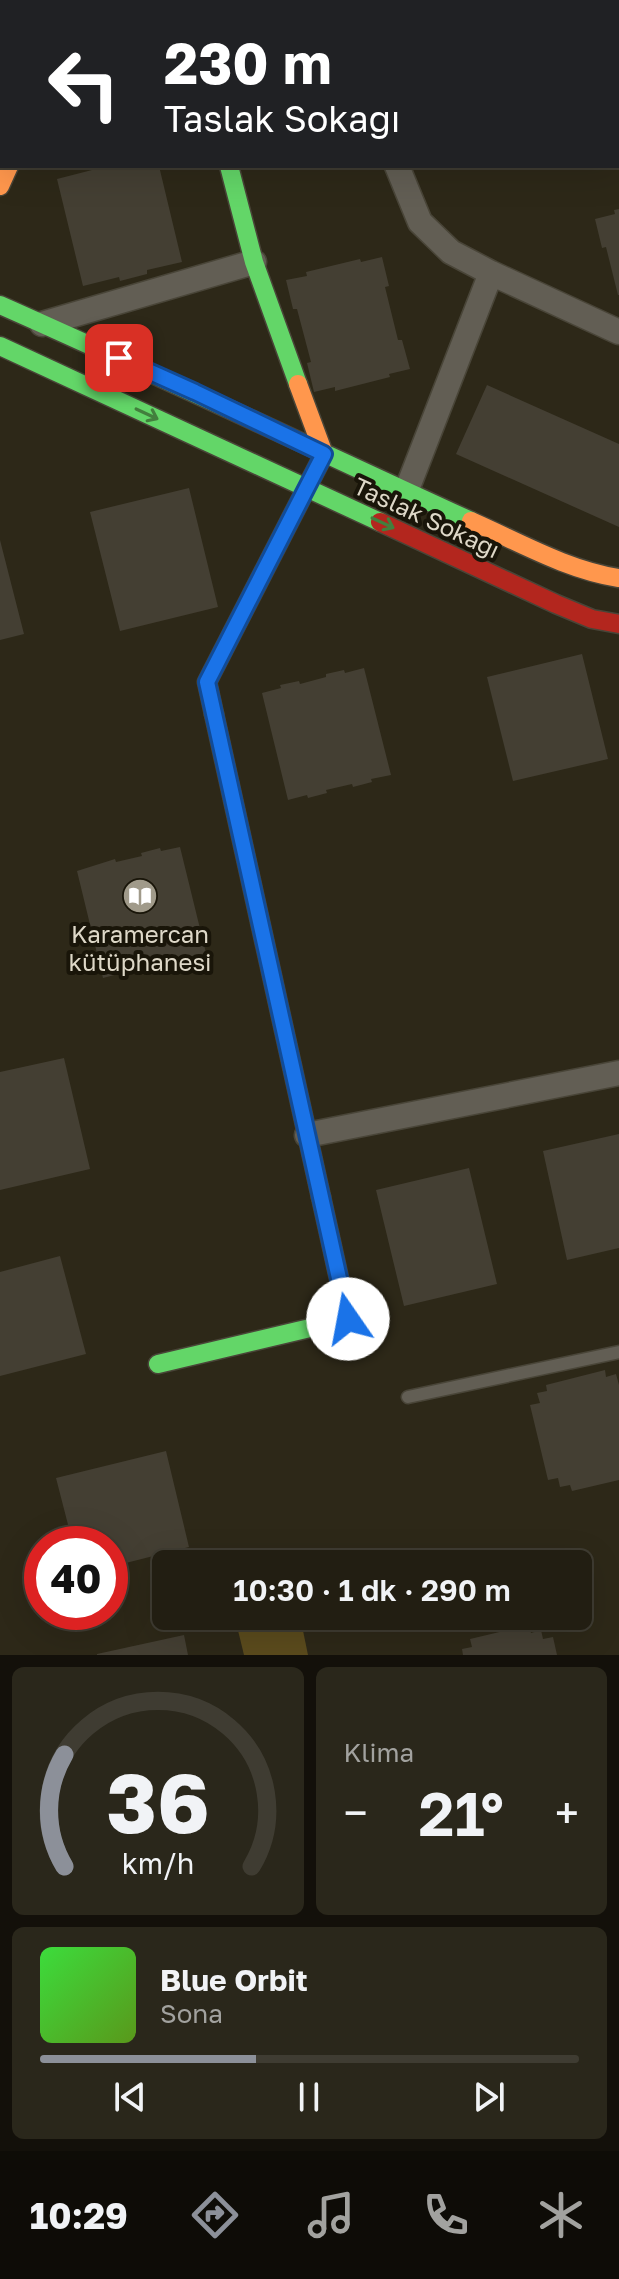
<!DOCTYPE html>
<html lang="tr">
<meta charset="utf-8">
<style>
body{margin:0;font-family:"Golos Text",sans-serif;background:#2a271b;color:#f1f3f6;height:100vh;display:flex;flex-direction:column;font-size:30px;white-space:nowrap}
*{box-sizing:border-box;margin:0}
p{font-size:26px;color:#a2a29f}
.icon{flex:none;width:44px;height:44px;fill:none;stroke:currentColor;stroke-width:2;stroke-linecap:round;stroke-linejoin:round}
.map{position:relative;height:1655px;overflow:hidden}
.side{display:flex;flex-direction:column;gap:12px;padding:12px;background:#13100a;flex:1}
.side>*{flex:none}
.top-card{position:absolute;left:0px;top:0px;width:620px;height:168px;box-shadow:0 8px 32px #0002,0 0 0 2px #3f3c32;background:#202124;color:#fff;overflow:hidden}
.speed{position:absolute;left:24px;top:1526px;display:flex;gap:16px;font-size:40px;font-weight:700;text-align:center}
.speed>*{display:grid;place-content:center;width:104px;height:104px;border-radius:50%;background:#221e12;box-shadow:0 8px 32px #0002,0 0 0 2px #3f3c32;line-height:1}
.speed .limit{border:12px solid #d22;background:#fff;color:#111}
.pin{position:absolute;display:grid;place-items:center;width:68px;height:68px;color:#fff;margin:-34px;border-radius:16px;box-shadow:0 4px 12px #0006}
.me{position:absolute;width:88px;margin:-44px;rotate:348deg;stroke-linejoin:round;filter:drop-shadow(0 0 6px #0008)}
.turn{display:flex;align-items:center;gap:28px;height:168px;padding:0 32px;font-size:36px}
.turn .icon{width:104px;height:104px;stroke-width:2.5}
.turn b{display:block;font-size:56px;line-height:68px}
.big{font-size:60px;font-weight:600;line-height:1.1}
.side .tile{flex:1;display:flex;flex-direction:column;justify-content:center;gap:12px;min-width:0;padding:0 28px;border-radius:12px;background:#2a271b}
.side .dial{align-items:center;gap:0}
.dial svg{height:208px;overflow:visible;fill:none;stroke:#3f3c32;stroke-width:7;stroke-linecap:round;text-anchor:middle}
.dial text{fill:#f1f3f6;stroke:none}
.song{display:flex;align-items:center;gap:24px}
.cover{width:96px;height:96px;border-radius:12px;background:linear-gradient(135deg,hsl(120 70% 55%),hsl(90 70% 35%))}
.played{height:8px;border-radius:4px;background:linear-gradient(90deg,#8c9099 40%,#3f3c32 40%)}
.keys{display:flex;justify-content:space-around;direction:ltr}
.heat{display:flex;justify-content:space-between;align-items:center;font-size:44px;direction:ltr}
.side .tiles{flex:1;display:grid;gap:12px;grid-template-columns:1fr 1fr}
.tile:last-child{grid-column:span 2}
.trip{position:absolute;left:152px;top:1550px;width:440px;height:80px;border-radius:12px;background:#221e12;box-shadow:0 8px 32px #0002,0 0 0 2px #3f3c32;font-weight:600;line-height:80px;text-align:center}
.menu{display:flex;height:128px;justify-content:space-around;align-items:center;background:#0e0c07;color:#a2a29f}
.menu .icon{width:56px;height:56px}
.menu .active{color:#8c9099}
.menu b{font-size:36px;color:#f1f3f6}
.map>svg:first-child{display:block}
.green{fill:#5b4b1d}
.building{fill:#443f33}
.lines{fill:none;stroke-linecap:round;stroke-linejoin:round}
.lane-casing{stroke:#494538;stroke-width:15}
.street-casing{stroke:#494538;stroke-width:27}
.fast-casing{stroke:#494538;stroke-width:21}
.slow-casing{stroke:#494538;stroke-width:21}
.jam-casing{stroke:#494538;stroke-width:21}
.lane{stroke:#625e54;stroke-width:12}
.street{stroke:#625e54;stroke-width:24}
.fast{stroke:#63d668;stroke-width:18}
.slow{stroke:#ff974d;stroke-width:18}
.jam{stroke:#b3261e;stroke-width:18}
.tram{stroke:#666358;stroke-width:2}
.oneway{stroke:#427f3d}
.route-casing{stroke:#114b97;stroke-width:20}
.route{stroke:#1a73e8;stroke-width:14}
.labels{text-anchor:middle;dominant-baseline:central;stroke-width:8;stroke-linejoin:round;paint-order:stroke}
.street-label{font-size:24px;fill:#ded8c8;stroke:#191509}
.poi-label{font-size:24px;fill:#ded8c8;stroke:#191509}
</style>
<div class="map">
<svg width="619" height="1655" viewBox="0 0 619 1655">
<rect width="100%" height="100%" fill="#2d2818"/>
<path class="green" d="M243,1616h57l8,39h-64l-9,-37z"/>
<path class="building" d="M92,166h67l23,96 -35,8v4l-27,7 -1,-4 -36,9 -26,-107 35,-9z
M619,209v86h-1l-12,-48 -4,1 -7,-29 20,-5 -1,-4z
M382,257l7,29 -4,1 13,53h4l8,29 -21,5 1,3 -55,14v-4l-21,5 -7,-29 4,-1 -14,-53h-4l-7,-29 21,-4 -1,-4 54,-13 1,3z
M487,385l132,59v83l-163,-73z
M189,488l29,119 -98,24 -30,-119z
M0,540l24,94 -24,6z
M582,654l26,105 -95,22 -26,-104z
M364,668l27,107 -20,4 1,3 -19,5 -1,-3 -26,6 1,3 -19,5 -1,-3 -19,5 -26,-107 19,-5 -1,-3 19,-4 1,3 26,-7v-3l18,-4 1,3z
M180,847l26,106 -19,5 1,3 -19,4 -1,-3 -27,7 1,3 -19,4 -1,-3 -19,5 -26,-107 38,-12 1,3 26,-6 -1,-3 19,-5 1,3z
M64,1058l26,111 -90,21v-118z
M619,1134v114l-52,12 -24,-109z
M469,1168l28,116 -93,22 -28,-116z
M60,1256l26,98 -86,22v-104z
M605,1370l1,7 10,-3 3,11v95l-47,11 -2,-6 -10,2 -2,-9 -10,2 -18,-75 10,-2 -3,-10 10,-2 -1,-6z
M166,1451l23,96 -79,20v-23h-37l-17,-66z
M529,1625l2,8 10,-3 2,9 10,-2 4,18h-94l-1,-6 10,-2 -2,-8z
M184,1635l4,20h-91v-1z"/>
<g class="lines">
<g class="lane-casing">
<path id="lane" d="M408,1397l211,-45"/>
</g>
<g class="street-casing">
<path id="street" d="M397,166l23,56 31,30 40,21 128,59
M42,324l212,-62
M406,492l85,-219
M307,1135l312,-62"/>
</g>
<g class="fast-casing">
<path id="fast" d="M86,2l1,-2
M229,166l25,96 44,122
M0,305c158,70 314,144 471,216
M0,346l380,176
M158,1364l190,-45 -27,-122"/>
</g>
<g class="slow-casing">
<path id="slow" d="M0,186l9,-20
M471,521c48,21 96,49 148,57
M214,714l-7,-32 117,-228 -26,-70"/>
</g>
<g class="jam-casing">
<path id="jam" d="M380,522l176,82 36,15 27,5
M214,714l107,483"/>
</g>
<use href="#lane" class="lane"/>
<use href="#street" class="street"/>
<use href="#fast" class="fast"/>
<use href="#slow" class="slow"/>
<use href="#jam" class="jam"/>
<path class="tram" d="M29,2l1,-2
M59,2v-2
M0,68l2,-5
M0,135l2,-4"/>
</g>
<defs><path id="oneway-shaft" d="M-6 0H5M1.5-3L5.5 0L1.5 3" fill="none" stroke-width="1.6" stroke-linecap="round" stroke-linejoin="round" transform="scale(2)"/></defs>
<g class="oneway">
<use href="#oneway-shaft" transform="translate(147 414) rotate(25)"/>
<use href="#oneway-shaft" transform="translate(383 523) rotate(25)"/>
</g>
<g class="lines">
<g class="route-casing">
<path id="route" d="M119,358l76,34 129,62 -117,228 141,637"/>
</g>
<use href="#route" class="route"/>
</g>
<defs>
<g id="library-disc" transform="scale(1.8)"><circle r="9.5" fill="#a09a8a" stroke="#191509"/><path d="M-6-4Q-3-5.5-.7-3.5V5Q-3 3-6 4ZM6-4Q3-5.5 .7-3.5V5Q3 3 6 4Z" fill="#fff"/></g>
</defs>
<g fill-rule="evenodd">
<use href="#library-disc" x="140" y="896"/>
</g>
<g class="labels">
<g class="street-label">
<text transform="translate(427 517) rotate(25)">Taslak Sokağı</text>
</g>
<g class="poi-label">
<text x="140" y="933">Karamercan<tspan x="140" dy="28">kütüphanesi</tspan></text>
</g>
</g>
</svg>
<div class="speed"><div class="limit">40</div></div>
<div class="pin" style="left:119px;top:358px;background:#d93025"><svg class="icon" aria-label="arrive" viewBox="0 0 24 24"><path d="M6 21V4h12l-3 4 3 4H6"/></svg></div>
<svg class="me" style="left:348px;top:1319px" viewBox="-20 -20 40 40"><circle r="19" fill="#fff"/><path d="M0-13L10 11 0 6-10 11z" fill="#1a73e8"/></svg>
<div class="trip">10:30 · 1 dk · 290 m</div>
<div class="top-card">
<div class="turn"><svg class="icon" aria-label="left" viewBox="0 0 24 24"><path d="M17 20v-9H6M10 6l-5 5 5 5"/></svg><div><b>230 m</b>Taslak Sokağı</div></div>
</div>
</div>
<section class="side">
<div class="tiles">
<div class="tile dial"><svg viewBox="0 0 100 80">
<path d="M14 69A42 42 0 1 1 86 69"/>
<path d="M14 69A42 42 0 0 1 14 26" stroke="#8c9099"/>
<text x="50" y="56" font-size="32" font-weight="700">36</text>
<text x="50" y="72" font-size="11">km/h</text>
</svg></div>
<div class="tile"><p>Klima</p>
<div class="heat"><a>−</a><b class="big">21°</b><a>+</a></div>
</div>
<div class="tile">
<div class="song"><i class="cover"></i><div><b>Blue Orbit</b><p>Sona</p></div></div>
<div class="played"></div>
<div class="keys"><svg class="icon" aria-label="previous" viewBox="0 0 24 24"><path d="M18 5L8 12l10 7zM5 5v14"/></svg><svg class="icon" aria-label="pause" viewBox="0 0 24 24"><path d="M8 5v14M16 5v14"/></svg><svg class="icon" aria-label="next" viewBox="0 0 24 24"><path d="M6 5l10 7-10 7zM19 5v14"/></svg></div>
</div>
</div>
</section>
<nav class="menu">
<b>10:29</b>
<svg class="icon active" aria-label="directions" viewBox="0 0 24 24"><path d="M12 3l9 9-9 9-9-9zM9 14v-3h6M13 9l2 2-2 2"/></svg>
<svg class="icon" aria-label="music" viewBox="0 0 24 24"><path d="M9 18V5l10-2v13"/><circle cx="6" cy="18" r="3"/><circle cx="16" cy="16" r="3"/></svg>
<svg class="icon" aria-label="phone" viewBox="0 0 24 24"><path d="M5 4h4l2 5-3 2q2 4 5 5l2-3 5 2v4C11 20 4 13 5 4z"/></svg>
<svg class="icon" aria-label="climate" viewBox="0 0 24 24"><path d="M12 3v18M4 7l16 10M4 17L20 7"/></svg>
</nav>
